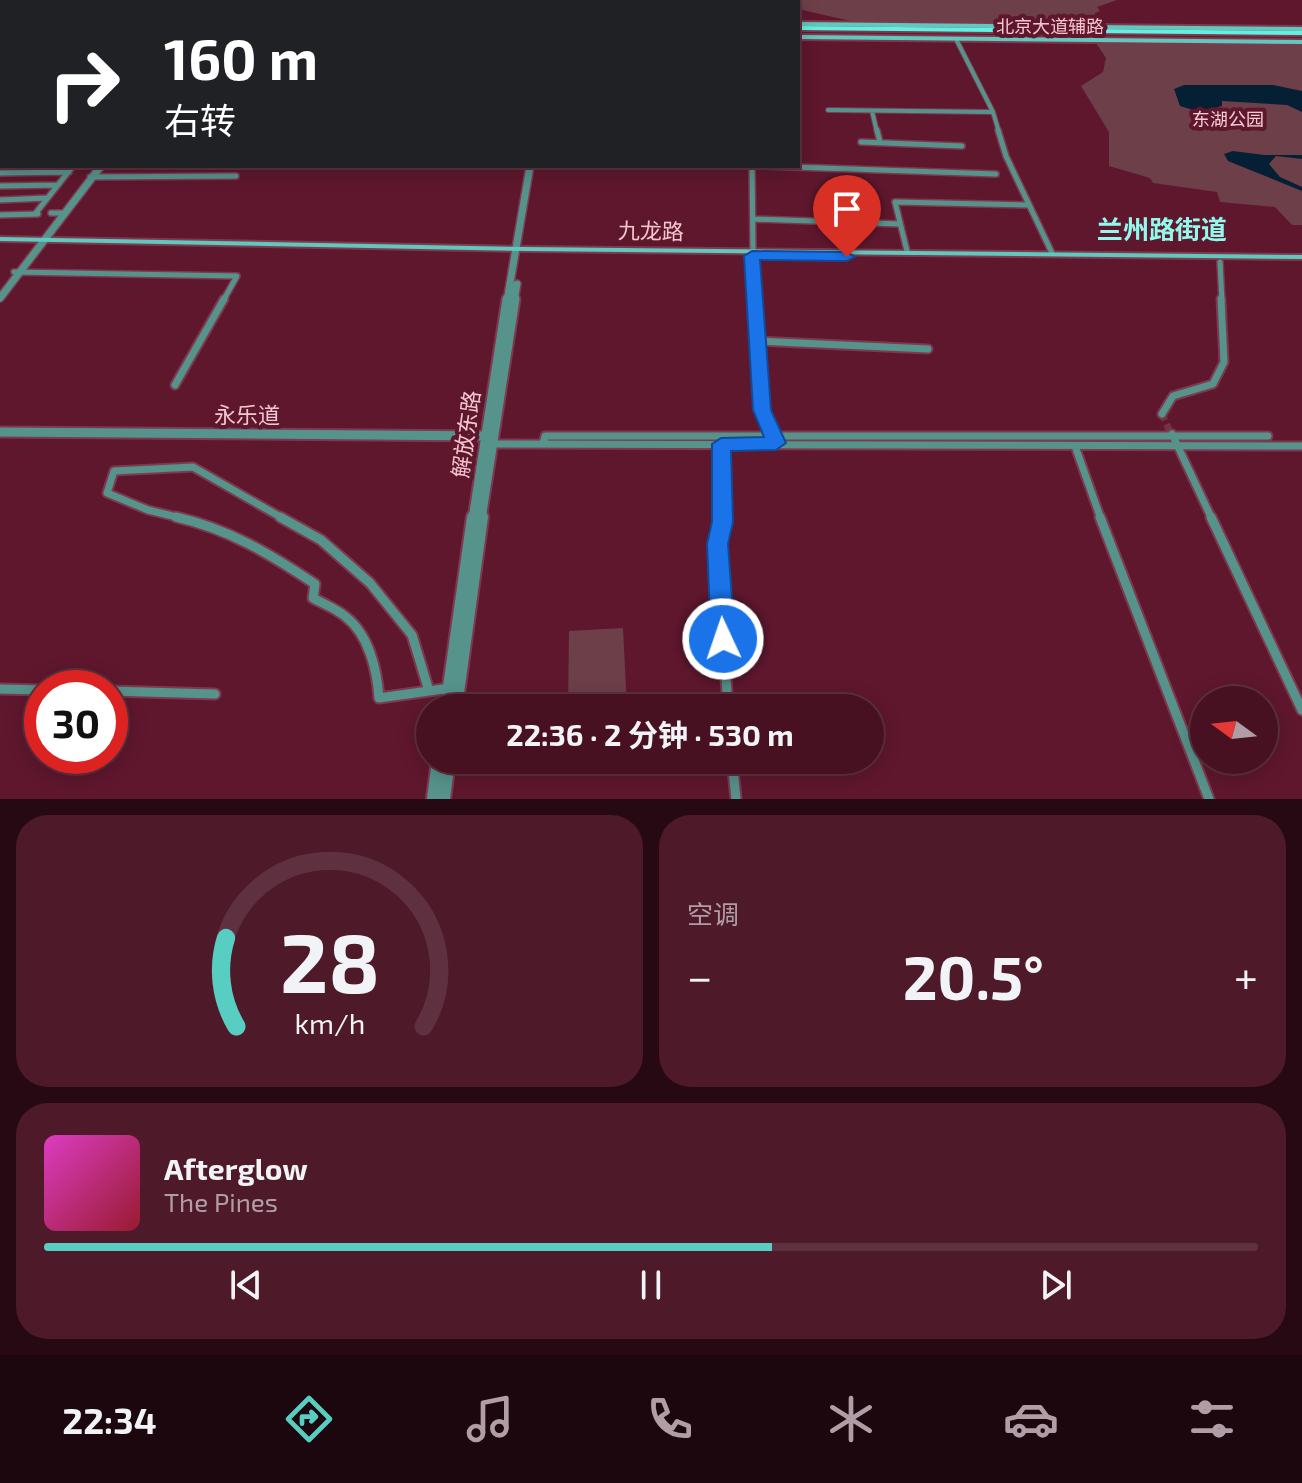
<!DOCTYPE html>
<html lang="zh">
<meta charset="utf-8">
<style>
body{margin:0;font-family:"Exo 2","Noto Sans SC",sans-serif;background:#4e1a2a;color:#f1f3f6;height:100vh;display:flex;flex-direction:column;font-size:30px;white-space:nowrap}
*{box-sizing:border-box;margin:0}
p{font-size:26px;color:#b09da5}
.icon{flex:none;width:44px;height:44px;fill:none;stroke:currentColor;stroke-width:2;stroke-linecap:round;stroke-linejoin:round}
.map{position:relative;height:799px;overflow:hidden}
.side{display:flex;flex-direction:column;gap:16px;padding:16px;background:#270913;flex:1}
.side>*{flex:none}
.top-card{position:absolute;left:0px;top:0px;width:800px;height:168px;box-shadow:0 4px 20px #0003,0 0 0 2px #5f3140;background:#202124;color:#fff;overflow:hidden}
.needle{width:52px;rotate:285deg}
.tools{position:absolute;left:1190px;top:686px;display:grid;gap:16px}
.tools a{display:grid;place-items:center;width:88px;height:88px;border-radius:50%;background:#471122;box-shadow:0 4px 20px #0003,0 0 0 2px #5f3140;font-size:40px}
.speed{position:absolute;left:24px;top:670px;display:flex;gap:16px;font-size:40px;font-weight:700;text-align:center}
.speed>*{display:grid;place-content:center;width:104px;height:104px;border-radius:50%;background:#471122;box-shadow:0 4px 20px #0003,0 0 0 2px #5f3140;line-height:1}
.speed .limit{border:12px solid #d22;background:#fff;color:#111}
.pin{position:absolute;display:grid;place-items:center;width:68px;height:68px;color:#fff;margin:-82px -34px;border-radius:50% 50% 50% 0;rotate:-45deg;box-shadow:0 0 8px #0007}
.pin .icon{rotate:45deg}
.me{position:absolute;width:88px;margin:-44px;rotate:357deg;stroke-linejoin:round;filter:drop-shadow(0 0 6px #0008)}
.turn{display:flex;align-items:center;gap:28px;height:168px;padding:0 32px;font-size:36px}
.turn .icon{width:104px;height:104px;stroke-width:2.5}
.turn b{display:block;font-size:56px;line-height:68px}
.big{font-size:60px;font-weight:700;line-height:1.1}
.side .widget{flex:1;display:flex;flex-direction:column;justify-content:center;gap:12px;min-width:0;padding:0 28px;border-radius:32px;background:#4e1a2a}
.side .dial{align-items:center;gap:0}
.dial svg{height:208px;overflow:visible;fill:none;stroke:#5f3140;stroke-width:7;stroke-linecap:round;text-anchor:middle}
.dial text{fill:#f1f3f6;stroke:none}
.song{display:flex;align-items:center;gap:24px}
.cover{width:96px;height:96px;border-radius:12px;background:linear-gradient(135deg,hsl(310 70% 55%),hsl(350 70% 35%))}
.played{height:8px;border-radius:4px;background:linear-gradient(90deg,#57cec1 60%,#5f3140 60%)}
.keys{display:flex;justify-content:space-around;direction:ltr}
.heat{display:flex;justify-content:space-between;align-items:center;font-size:44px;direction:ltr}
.side .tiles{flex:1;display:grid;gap:16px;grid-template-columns:1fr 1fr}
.widget:last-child{grid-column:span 2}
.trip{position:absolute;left:416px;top:694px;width:468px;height:80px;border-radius:40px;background:#471122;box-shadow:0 4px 20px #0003,0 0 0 2px #5f3140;font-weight:700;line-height:80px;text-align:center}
.dock{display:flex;height:128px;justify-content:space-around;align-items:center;background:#1c070e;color:#b09da5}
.dock .icon{width:56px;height:56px}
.dock .on{color:#57cec1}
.dock b{font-size:36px;color:#f1f3f6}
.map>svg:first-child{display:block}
.green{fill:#6d3f49}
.water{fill:#052034}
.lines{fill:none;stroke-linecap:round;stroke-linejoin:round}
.minor-tunnel{stroke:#753146;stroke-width:7;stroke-dasharray:7 4;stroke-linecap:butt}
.minor-far3-casing{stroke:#7d3a4e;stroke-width:6}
.minor-far2-casing{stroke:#7d3a4e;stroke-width:8}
.minor-far1-casing{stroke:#7d3a4e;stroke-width:11}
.minor-casing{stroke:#7d3a4e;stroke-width:13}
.tertiary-far2-casing{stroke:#7d3a4e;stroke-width:10}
.tertiary-far1-casing{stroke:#7d3a4e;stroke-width:13}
.tertiary-casing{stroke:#7d3a4e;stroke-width:16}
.secondary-casing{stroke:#7d3a4e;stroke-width:4}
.primary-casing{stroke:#7d3a4e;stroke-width:4}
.minor-far3{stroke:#56938b;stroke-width:4}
.minor-far2{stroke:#56938b;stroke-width:5}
.minor-far1{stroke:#56938b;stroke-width:7}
.minor{stroke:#56938b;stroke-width:9}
.tertiary-far2{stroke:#56938b;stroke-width:7}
.tertiary-far1{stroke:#56938b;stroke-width:9}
.tertiary{stroke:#56938b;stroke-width:12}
.secondary{fill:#60c8bc;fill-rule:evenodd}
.primary{fill:#64f0e1;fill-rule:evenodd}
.route{fill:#1a73e8;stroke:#114b97;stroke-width:2}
.labels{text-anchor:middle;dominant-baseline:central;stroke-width:8;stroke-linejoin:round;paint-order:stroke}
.far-street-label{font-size:18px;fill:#f4c6cf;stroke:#5f172e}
.far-park-label{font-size:18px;fill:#f4cdd4;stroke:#5f172e}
.street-label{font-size:22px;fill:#f4c6cf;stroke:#5f172e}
.far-district-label{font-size:26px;font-weight:bold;fill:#91faed;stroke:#5f172e}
</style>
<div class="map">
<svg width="1302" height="799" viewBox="0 0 1302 799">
<rect width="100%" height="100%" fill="#5f172e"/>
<path class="green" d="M604,0h513l-20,7 3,4 -5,2 2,9 -27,2 -215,-2 -57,-13v-7z
M1096,43l206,1v181h-10l-17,-18 -55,-5 -3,-10 -64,-9 -3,-5 -41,-12v-34l-28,-46 22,-14 3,-14z
M623,628l4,80h-59l1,-77z"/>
<path class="water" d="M1184,85h89l29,6v21l-15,-7 -65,-4v5l-22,6 -20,-6 -6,-17z
M1233,151l31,4h38v4l-26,-3 -7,8 11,13 22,10v4l-74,-30 -4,-7z"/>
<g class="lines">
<path class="minor-tunnel" d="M1162,414l8,18"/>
<g class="minor-far3-casing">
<path id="minor-far3" d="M956,39l37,73 6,20
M828,110l165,2
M872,111l5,21"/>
</g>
<g class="minor-far2-casing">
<path id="minor-far2" d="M877,130l3,12
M998,130l8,26 46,97
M861,142l101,4
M752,166l1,83
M764,166l232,8
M0,173l69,-1
M90,177l146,-1
M0,186l58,-1
M0,200l47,-2
M51,213h14
M35,214l38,-48
M0,215l38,-1
M753,219l147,5
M907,251l-12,-49 133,3
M752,256l3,45
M1220,262l2,39
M14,272l223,4 -14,25"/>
</g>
<g class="minor-far1-casing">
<path id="minor-far1" d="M755,299l7,111 12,28
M756,341l172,8
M175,385l49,-86
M1162,414l11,-18 40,-12 11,-22 -3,-63
M1172,434l40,85
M492,444l810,2
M543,444l2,-8h723
M721,444l1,75
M1075,446l26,73
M185,519l-37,-9 -41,-17 7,-22 79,-4 91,52"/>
</g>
<g class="minor-casing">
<path id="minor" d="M176,517c53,12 94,37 139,67l-2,14c11,6 24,11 33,19 23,18 31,53 33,81l50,-7
M280,517l41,23 49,43 42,52 17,56
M722,517l-5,27 11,164
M1100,517l109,282
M1211,517l91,193
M0,689l42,1
M110,691l105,3
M429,691l20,-3
M732,760l4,39"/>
</g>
<g class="tertiary-far2-casing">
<path id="tertiary-far2" d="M0,298l101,-132
M507,301l23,-135
M514,301l3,-17"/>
</g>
<g class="tertiary-far1-casing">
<path id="tertiary-far1" d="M0,432l489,4
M473,519l34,-220
M481,519l34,-220"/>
</g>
<g class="tertiary-casing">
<path id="tertiary" d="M446,708l27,-191
M456,708l26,-191
M433,799l5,-39
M444,799l5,-39"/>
</g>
<g class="secondary-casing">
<path id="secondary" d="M798,22l504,5v4l-504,-5z
M798,35l504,5v4l-504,-5z
M0,237l526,10 776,8v4l-776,-8 -526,-10z"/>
</g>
<g class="primary-casing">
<path id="primary" d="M798,26l504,5v4l-504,-5z
M0,65h2v5h-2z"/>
</g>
<use href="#minor-far3" class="minor-far3"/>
<use href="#minor-far2" class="minor-far2"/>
<use href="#minor-far1" class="minor-far1"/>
<use href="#minor" class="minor"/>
<use href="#tertiary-far2" class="tertiary-far2"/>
<use href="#tertiary-far1" class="tertiary-far1"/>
<use href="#tertiary" class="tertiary"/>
<use href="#secondary" class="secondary"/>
<use href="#primary" class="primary"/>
</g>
<path class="route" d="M752,251l95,1 8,5 -8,4 -87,-1 11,150 15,33 -10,7 -45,1 2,71 -5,22 7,95 -4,7 -8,3 -8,-3 -4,-7 -4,-95 5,-22v-78l9,-6 43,-1 -11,-27 -9,-154z"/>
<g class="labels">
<g class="far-street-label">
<text x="1050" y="26">北京大道辅路</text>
</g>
<g class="far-park-label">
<text x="1228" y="119">东湖公园</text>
</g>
<g class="street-label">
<text transform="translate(651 230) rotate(1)">九龙路</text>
<text x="247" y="414">永乐道</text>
<text transform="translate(465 434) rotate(-82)">解放东路</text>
</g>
<g class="far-district-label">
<text x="1162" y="228">兰州路街道</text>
</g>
</g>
</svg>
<div class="tools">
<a><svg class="needle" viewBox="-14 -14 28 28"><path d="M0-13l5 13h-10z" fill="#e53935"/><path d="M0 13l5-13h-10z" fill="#b09da5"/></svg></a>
</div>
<div class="speed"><div class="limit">30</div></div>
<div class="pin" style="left:847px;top:257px;background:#d93025"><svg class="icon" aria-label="arrive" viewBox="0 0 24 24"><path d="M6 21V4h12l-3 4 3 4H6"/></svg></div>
<svg class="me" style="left:723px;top:639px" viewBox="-20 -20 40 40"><circle r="17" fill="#1a73e8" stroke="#fff" stroke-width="3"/><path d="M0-11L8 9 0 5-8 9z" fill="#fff"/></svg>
<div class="trip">22:36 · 2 分钟 · 530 m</div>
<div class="top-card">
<div class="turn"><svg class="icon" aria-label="right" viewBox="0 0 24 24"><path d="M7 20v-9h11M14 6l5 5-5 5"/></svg><div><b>160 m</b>右转</div></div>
</div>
</div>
<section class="side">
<div class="tiles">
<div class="widget dial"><svg viewBox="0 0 100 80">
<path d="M14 69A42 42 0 1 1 86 69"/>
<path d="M14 69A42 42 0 0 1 10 35" stroke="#57cec1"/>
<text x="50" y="56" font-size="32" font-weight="700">28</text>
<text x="50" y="72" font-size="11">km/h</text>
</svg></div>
<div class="widget"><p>空调</p>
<div class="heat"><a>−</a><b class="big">20.5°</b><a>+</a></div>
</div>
<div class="widget">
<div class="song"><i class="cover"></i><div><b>Afterglow</b><p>The Pines</p></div></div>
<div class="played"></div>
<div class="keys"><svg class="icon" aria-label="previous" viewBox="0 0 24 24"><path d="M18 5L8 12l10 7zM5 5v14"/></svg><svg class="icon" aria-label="pause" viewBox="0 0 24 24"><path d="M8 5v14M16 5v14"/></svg><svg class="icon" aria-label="next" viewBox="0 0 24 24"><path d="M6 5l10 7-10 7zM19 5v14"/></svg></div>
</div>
</div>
</section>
<nav class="dock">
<b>22:34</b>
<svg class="icon on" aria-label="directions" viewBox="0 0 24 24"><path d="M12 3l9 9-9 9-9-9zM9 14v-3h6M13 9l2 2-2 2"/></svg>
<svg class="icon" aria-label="music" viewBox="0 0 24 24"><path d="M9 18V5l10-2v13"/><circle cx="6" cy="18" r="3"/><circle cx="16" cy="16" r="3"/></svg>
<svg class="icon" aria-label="phone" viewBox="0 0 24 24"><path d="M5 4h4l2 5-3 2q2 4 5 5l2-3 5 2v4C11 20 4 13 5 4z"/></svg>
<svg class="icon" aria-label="climate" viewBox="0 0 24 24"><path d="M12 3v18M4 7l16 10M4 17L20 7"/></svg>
<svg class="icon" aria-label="car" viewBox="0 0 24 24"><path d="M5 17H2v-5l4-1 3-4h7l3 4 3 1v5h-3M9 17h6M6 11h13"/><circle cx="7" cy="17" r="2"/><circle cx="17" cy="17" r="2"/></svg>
<svg class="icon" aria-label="filters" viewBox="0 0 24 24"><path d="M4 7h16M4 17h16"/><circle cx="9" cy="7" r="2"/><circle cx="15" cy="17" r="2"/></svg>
</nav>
